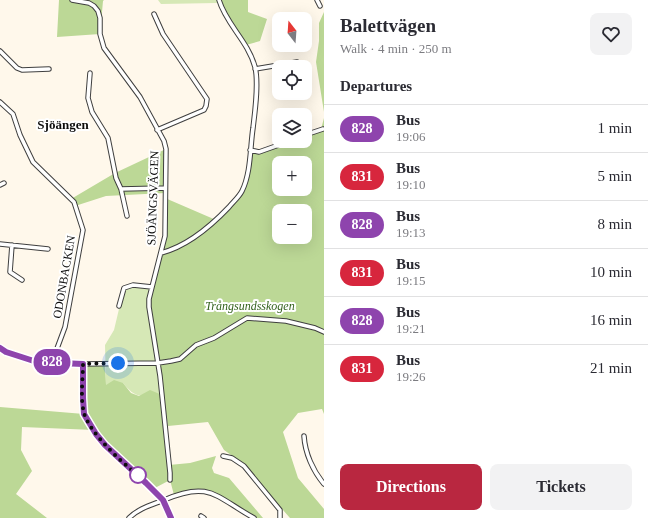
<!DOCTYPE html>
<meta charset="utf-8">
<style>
:root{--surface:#fff;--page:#f2f2f3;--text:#2b2b33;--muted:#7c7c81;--line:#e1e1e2;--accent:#b92740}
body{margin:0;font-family:"Times New Roman",serif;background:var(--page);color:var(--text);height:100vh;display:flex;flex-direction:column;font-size:15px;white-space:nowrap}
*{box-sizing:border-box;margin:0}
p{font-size:13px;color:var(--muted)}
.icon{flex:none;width:22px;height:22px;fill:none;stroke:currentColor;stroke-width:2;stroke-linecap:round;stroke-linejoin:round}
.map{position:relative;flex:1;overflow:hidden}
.sheet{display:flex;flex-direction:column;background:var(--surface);width:324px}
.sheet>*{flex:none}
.badge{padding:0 8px;border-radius:13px;font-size:14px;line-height:26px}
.needle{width:26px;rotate:343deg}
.fabs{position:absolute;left:272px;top:12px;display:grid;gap:8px}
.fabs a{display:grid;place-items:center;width:40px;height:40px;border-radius:8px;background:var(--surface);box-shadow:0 4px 16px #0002;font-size:20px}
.you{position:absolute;width:20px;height:20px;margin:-10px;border:3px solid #fff;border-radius:50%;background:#1a73e8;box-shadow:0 0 0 6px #1a73e833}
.map>.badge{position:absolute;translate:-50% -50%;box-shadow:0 0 0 2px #fff}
h2{padding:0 16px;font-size:15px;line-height:36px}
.round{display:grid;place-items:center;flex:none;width:42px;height:42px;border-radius:8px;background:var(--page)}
.summary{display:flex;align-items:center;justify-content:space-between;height:68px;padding:0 16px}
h1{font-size:19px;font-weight:600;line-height:30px}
.button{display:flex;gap:8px;margin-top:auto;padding:8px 16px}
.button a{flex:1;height:46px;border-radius:8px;background:var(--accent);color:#fff;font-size:16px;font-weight:600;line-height:46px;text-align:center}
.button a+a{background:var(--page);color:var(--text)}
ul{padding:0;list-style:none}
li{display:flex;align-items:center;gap:12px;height:48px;padding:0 16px;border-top:1px solid var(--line)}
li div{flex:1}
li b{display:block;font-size:15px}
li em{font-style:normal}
li .badge{min-width:44px;font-weight:700;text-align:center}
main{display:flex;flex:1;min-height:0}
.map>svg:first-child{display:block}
.green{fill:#d6e8b6}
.forest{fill:#bcd896;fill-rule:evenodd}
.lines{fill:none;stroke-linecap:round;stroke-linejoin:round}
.street-casing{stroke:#3f3f3f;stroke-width:5.5}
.street{stroke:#fff;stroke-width:3.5}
.line-casing{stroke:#fff;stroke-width:9}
.line{stroke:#8e44ad;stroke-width:6}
.walk{stroke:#0c0c0c;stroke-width:4;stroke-dasharray:0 7.2}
.stop-dot{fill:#fff;stroke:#8e44ad;stroke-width:2}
.labels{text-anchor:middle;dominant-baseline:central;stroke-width:4;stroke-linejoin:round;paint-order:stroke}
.street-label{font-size:12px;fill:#0c0c0c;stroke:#fff}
.park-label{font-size:12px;font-style:italic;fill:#34621e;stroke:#fff}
.neighbourhood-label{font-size:13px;font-weight:bold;fill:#0c0c0c;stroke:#fff}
</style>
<main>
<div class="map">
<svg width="324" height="518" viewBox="0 0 324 518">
<rect width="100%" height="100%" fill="#fff8eb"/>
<path class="green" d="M158,0H217V3L161,4Z
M133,285L152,287L162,395C141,396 137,400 123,383L106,385L105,345L114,330L124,288Z"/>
<path class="forest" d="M59,0H104L103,1L100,34L57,37Z
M219,0H248V12L267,19L260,41L246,45L223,11Z
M324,12V112L316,62L319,41V23Z
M324,118V414L322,409L298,413L283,432L298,478L324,509V518H290L241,462L224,450L208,422L168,426L149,307V299L164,236L165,198L216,220L242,191L247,173L250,150L259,152L290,141H305V135L321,129ZM279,163H305V189H279ZM279,211H305V237H279Z
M166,149L165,193L106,196L75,206L71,199L115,173Z
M83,364H105L106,385L114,380L123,383L131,393L139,396L150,390L162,395L169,465L190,463L216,456L212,468L214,473L229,478L263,518H254L209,491L197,490L174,495L170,480L153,489L105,445L94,430L22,427L21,450L32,471L16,494L47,518H0V407L84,414Z"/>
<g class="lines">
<g class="street-casing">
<path id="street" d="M72,0L89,3L94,6L98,11L100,18V34L104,48L140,97L164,141L166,149L165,236L149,299V307L160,376L170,473V480
M317,0L320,6
M154,14L163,34L207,99L206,106L204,110L157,130
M0,51L17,68L22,70L49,69
M255,69L297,62
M90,73L88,98L92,112L108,138L116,178L121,189L127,216
M0,102L13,114L20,135L33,162L74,202L83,230L65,327L52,362
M305,135L323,129
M250,150L259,152L290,141
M0,185L4,183
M121,189L165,188
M0,244L48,249
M12,245L10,272L22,280
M161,253C188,246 210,227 229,207C233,202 239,197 242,191C251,173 250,148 253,128C255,111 259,83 255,67C248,41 226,24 219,0
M119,306L124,288L133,285L152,287
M0,348L6,352L37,362L83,364L158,363L171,361L180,359L196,345L214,338L247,318L286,321L315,328L324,332
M83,364V399L84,414L97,434L105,445L146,483L163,500L171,518
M304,436C305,453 313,471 324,484
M223,456L232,458L244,466L280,510V518
M201,516L204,518
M129,518C139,508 152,505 164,500C210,480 216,497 254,518"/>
</g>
<use href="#street" class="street"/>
</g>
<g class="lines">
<g class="line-casing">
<path id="line" d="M0,348L6,352L37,362L83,364V398L84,414L96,434L105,445L146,483L163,500L171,518"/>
</g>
<use href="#line" class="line"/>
<path class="walk" d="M118,363L83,364C83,379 80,397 84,413C89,432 122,463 138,475"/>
</g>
<circle class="stop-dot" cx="138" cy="475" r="8"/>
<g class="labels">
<g class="street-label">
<text transform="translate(153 198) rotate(-88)">SJÖÄNGSVÄGEN</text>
<text transform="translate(64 277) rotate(-80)">ODONBACKEN</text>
</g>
<g class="park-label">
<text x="250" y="306">Trångsundsskogen</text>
</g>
<g class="neighbourhood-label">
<text x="63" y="124">Sjöängen</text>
</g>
</g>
</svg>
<div class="fabs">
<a><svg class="needle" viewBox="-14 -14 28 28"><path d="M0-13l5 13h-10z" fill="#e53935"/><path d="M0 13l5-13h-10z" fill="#7c7c81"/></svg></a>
<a><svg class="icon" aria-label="locate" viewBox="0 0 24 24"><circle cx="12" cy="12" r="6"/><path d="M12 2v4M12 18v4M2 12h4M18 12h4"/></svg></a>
<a><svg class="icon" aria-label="layers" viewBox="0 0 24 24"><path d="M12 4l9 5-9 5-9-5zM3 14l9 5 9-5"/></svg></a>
<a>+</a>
<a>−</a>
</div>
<div class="you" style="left:118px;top:363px"></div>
<b class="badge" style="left:52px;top:362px;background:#8e44ad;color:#fff">828</b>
</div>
<section class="sheet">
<div class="summary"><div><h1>Balettvägen</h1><p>Walk · 4 min · 250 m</p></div><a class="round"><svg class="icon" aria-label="heart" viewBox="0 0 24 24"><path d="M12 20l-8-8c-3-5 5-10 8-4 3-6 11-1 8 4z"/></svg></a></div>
<h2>Departures</h2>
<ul>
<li><span class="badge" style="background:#8e44ad;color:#fff">828</span><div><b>Bus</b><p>19:06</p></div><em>1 min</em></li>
<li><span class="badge" style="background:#d7263d;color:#fff">831</span><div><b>Bus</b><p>19:10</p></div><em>5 min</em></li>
<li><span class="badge" style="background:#8e44ad;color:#fff">828</span><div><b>Bus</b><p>19:13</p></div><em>8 min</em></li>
<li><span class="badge" style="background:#d7263d;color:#fff">831</span><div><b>Bus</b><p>19:15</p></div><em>10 min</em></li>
<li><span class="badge" style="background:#8e44ad;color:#fff">828</span><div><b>Bus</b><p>19:21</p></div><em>16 min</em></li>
<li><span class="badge" style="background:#d7263d;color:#fff">831</span><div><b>Bus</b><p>19:26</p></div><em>21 min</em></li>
</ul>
<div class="button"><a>Directions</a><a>Tickets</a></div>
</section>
</main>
